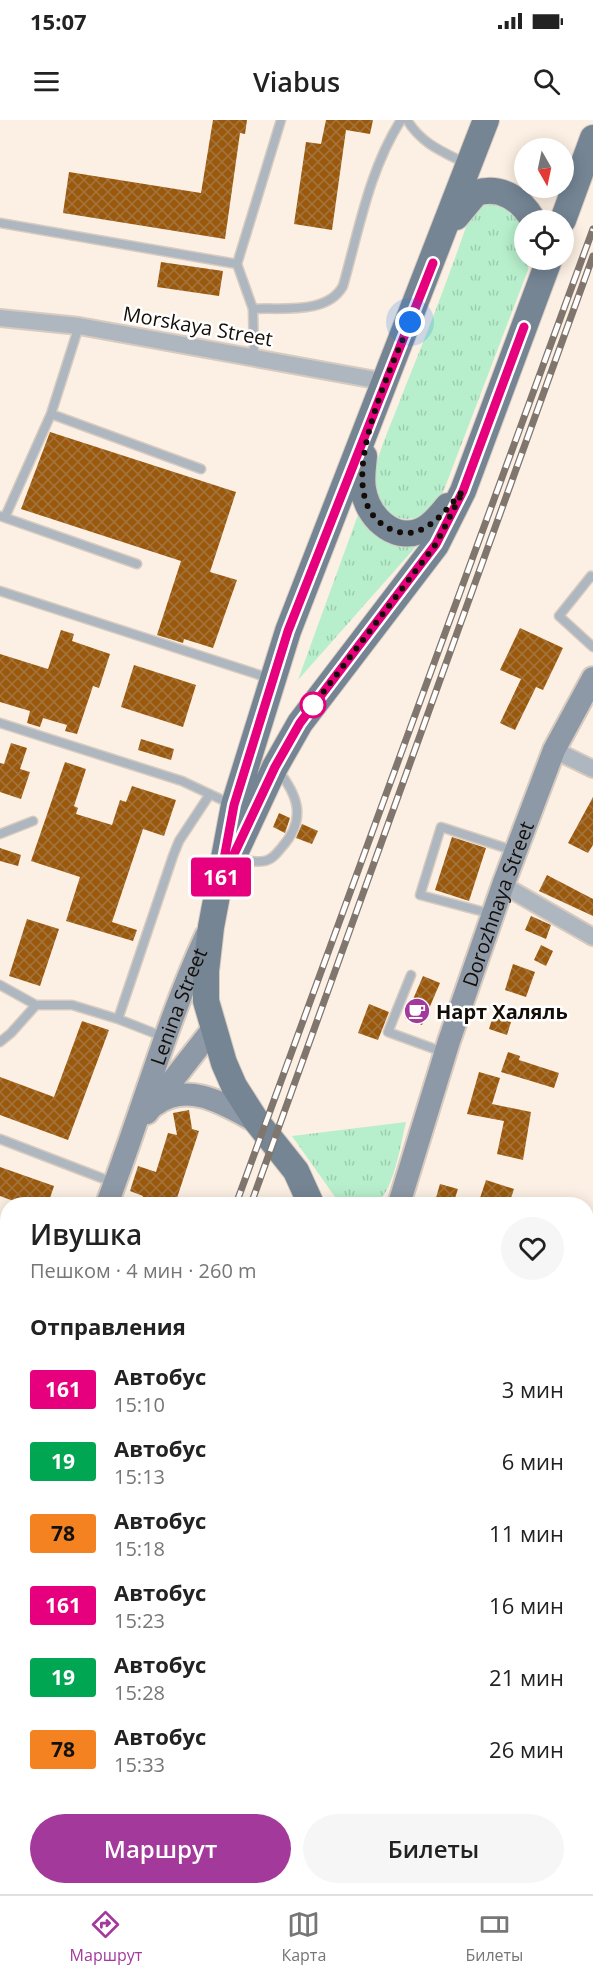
<!DOCTYPE html>
<html lang="ru">
<meta charset="utf-8">
<style>
:root{--surface:#fff;--page:#f6f6f6;--text:#222;--muted:#767676;--line:#e0e0e0;--accent:#a3399b}
body{margin:0;font-family:"Open Sans",sans-serif;background:var(--page);color:var(--text);height:100vh;display:flex;flex-direction:column;font-size:22px;white-space:nowrap}
*{box-sizing:border-box;margin:0}
p{font-size:20px;color:var(--muted)}
.icon{flex:none;width:33px;height:33px;fill:none;stroke:currentColor;stroke-width:2;stroke-linecap:round;stroke-linejoin:round}
.map{position:relative;flex:1;overflow:hidden}
.drawer{position:absolute;left:0px;top:1077px;width:594px;height:698px;display:flex;flex-direction:column;background:var(--surface);border-radius:24px 24px 0 0;box-shadow:0 3px 15px #0003}
.drawer>*{flex:none}
.badge{padding:0 12px;border-radius:4px;font-size:21px;line-height:39px}
.needle{width:39px;rotate:171deg}
.fabs{position:absolute;left:514px;top:18px;display:grid;gap:12px}
.fabs a{display:grid;place-items:center;width:60px;height:60px;border-radius:50%;background:var(--surface);box-shadow:0 3px 15px #0003;font-size:30px}
.you{position:absolute;width:30px;height:30px;margin:-15px;border:4px solid #fff;border-radius:50%;background:#1a73e8;box-shadow:0 0 0 9px #1a73e833}
.map>.badge{position:absolute;translate:-50% -50%;box-shadow:0 0 0 3px #fff}
h2{padding:0 30px;font-size:22px;line-height:54px}
.round{display:grid;place-items:center;flex:none;width:63px;height:63px;border-radius:32px;background:var(--page)}
.summary{display:flex;align-items:center;justify-content:space-between;height:102px;padding:0 30px}
h1{font-size:28px;font-weight:600;line-height:45px}
.primary-button{display:flex;gap:12px;margin-top:auto;padding:12px 30px}
.primary-button a{flex:1;height:69px;border-radius:36px;background:var(--accent);color:#fff;font-size:24px;font-weight:600;line-height:69px;text-align:center}
.primary-button a+a{background:var(--page);color:var(--text)}
ul{padding:0;list-style:none}
li{display:flex;align-items:center;gap:18px;height:72px;padding:0 30px}
li div{flex:1}
li b{display:block;font-size:22px}
li em{font-style:normal}
li .badge{min-width:66px;font-weight:700;text-align:center}
.status{display:flex;justify-content:space-between;align-items:center;height:42px;padding:0 30px;background:var(--surface);direction:ltr}
.status svg{height:16px;fill:currentColor}
header{display:flex;justify-content:space-between;align-items:center;height:78px;padding:0 30px;background:var(--surface);font-size:27px;font-weight:600}
.tabs{display:flex;justify-content:space-around;align-items:center;height:84px;border-top:2px solid var(--line);background:var(--surface);font-size:16px;color:var(--muted)}
.tabs a{display:grid;justify-items:center;gap:3px}
.tabs .current{color:var(--accent)}
.map>svg:first-child{display:block}
.grass{fill:url(#grass-tufts)}
.building{fill:url(#building-cross-hatch)}
.lines{fill:none;stroke-linecap:round;stroke-linejoin:round}
.lane-casing{stroke:#d7cbc0;stroke-width:11}
.street-casing{stroke:#d7cbc0;stroke-width:20}
.secondary-casing{stroke:#d7cbc0;stroke-width:26}
.primary-casing{stroke:#d7cbc0;stroke-width:28}
.lane{stroke:#aeb6bf;stroke-width:8}
.street{stroke:#aeb6bf;stroke-width:16}
.secondary{stroke:#8d99a6;stroke-width:22}
.primary{stroke:#758594;stroke-width:26}
.rail-casing{stroke:#80766e;stroke-width:7}
.rail{stroke:#fff;stroke-width:4.5;stroke-dasharray:14;stroke-linecap:butt}
.line-casing{stroke:#fff;stroke-width:14}
.line{stroke:#e6007e;stroke-width:9}
.walk{stroke:#150e08;stroke-width:6;stroke-dasharray:0 10.8}
.stop-dot{fill:#fff;stroke:#e6007e;stroke-width:3}
.labels{text-anchor:middle;dominant-baseline:central;stroke-width:5;stroke-linejoin:round;paint-order:stroke}
.street-label{font-size:20px;fill:#150e08;stroke:#fff}
.poi-label{font-size:20px;font-weight:bold;fill:#150e08;stroke:#fff;text-anchor:start}
</style>
<div class="status"><b>15:07</b><svg viewBox="0 0 49 12"><path d="M0 12V9h3v3zM5 12V6h3v6zM10 12V3h3v9zM15 12V0h3v12zM26 1h20v11H26zM47 4h2v5h-2z"/></svg></div>
<header><svg class="icon" aria-label="menu" viewBox="0 0 24 24"><path d="M4 6h16M4 12h16M4 18h16"/></svg>Viabus<svg class="icon" aria-label="search" viewBox="0 0 24 24"><circle cx="10" cy="10" r="6"/><path d="M15 15l6 6"/></svg></header>
<div class="map">
<svg width="593" height="1774" viewBox="0 0 593 1774">
<defs>
<pattern id="grass-tufts" width="24" height="20" patternUnits="userSpaceOnUse" patternTransform="scale(1.5)"><rect width="24" height="20" fill="#b7efcc"/><path d="M3 7l-1-3M5 7V3M7 7l1-3M15 17l-1-3M17 17v-4M19 17l1-3" fill="none" stroke="#9cccae"/></pattern>
<pattern id="building-cross-hatch" width="8" height="8" patternUnits="userSpaceOnUse" patternTransform="scale(1.5)"><rect width="8" height="8" fill="#9a590d"/><path d="M0 0l8 8M0 8l8-8" fill="none" stroke="#a3753f"/></pattern>
</defs>
<rect width="100%" height="100%" fill="#fcefe3"/>
<path class="grass" d="M484,80L500,81L525,103V140H529L528,150L442,375C433,386 422,400 406,399C386,397 373,382 373,362C374,340 394,298 402,275C427,213 452,150 473,86Z
M359,392L420,422L298,560Z
M406,1002C401,1021 393,1079 373,1084C365,1087 349,1085 340,1084L292,1016Z"/>
<path class="building" d="M213,0H247L245,14L240,13L225,119L63,93L69,52L201,73Z
M326,0H373L370,14L346,10L332,110L294,104L306,22L321,24Z
M161,142L223,151L219,176L157,167Z
M50,312L236,372L210,452L237,460L213,528L184,519L183,523L157,515L181,441L21,389Z
M520,508L563,528L543,570L536,567L515,610L500,603L521,559L500,550Z
M61,510L74,514L72,521L110,534L99,568L93,566L77,614L65,611L67,605L43,598L40,607L27,603L30,591L0,582V534L48,549Z
M134,545L196,565L183,607L121,587Z
M141,619L174,629L171,640L138,630Z
M11,623L27,628L20,649L30,652L21,679L0,672V643L4,644Z
M65,642L86,649L74,686L78,688L76,694L112,705L120,680L126,682L132,666L176,680L164,716L143,709L112,802L137,810L133,821L66,801L80,757L31,741Z
M593,677V725L588,733L568,723Z
M279,693L290,698L285,713L273,707Z
M302,704L318,711L312,724L296,718Z
M452,717L486,728L469,781L435,770Z
M0,728L21,735L18,746L0,741Z
M547,755L593,779V796L539,771Z
M531,796L551,805L546,819L525,810Z
M27,799L59,809L40,866L9,856Z
M541,825L553,831L546,846L534,840Z
M513,844L535,852L526,877L505,870Z
M423,856L440,863L422,905L405,898Z
M369,884L389,892L378,920L358,913Z
M493,896L511,902L507,915L489,909Z
M82,901L109,910L68,1020L0,995V957L54,977Z
M508,932L520,936L519,940L559,953L554,968L501,952Z
M479,952L500,958L492,984L531,992L523,1040L497,1034L504,1001L467,994Z
M189,990L192,1009L199,1011L175,1084H141L143,1076L130,1071L138,1046L156,1052L168,1013L177,1015L173,993Z
M0,1047L54,1066L48,1084H22L0,1076Z
M486,1060L514,1069L509,1084H478Z
M440,1064L458,1069L453,1084L435,1081Z"/>
<g class="lines">
<g class="lane-casing">
<path id="lane" d="M407,0C421,23 441,31 465,43
M0,103L237,144L253,189L254,237
M237,144L281,0
M253,189C282,187 327,195 343,166C359,110 369,50 401,0
M51,294L201,349
M0,396L137,444
M5,397L51,294L79,206
M593,457L591,456L559,496L593,527
M0,471L272,559
M0,603L182,661L231,684
M0,714L33,701
M236,738C245,740 255,743 264,741C272,740 277,733 282,727C307,699 298,675 277,649
M492,794L420,775L441,707L515,731
M411,855L388,912L443,932
M0,865L36,885H72L118,899
M164,917L118,899L173,736L179,721L210,674
M0,922L11,913L36,885
M0,1019L112,1062
M586,1437L593,1439"/>
</g>
<g class="street-casing">
<path id="street" d="M0,198L79,206L387,262
M554,630L593,649
M503,765L593,817
M586,1127L593,1129
M586,1302L593,1306
M586,1488L593,1478
M420,1774L422,1767"/>
</g>
<g class="secondary-casing">
<g id="secondary">
<path d="M155,985C188,960 226,985 257,1002"/>
<path d="M147,993L212,910"/>
<path id="s1" d="M107,1084C141,995 166,903 206,816"/>
<path id="s2" d="M399,1084L449,921L503,765L554,630L593,558"/>
<path d="M0,1383L8,1362"/>
</g>
</g>
<g class="primary-casing">
<path id="primary" d="M456,97L476,73C500,65 521,79 533,100
M563,100L593,18
M364,336C363,347 361,358 363,369C367,395 392,422 420,411C432,407 440,395 448,386
M235,733L275,647L300,603L436,425L463,371L549,140
M311,1084L296,1051L257,1002L234,966L224,943L206,881V851L211,807L234,685L288,511L486,0
M157,1774L159,1767"/>
</g>
<use href="#lane" class="lane"/>
<use href="#street" class="street"/>
<use href="#secondary" class="secondary"/>
<use href="#primary" class="primary"/>
<g class="rail-casing">
<path id="rail" d="M236,1084L593,109
M251,1084L593,136
M0,1728L8,1707
M0,1771L8,1750
M11,1774L14,1767"/>
</g>
<use href="#rail" class="rail"/>
</g>
<g class="lines">
<g class="line-casing">
<path id="line" d="M433,143L288,511L234,685L219,766L275,647L300,603L436,424L463,371L524,207"/>
</g>
<use href="#line" class="line"/>
<path class="walk" d="M313,585L312,587L436,424L463,371C445,390 424,423 393,410C323,383 392,248 410,202"/>
</g>
<defs>
<g id="cafe-disc" transform="scale(1.35)"><circle r="9.5" fill="#a3399b" stroke="#fff"/><path d="M-5.5-4.5H6V0H3Q3 3.5 0 3.5H-2.5Q-5.5 3.5-5.5 0ZM3-3.2v2h1.7v-2ZM-6 4.5H4V6H-6Z" fill="#fff"/></g>
</defs>
<g fill-rule="evenodd">
<use href="#cafe-disc" x="417" y="891"/>
</g>
<circle class="stop-dot" cx="313" cy="585" r="12"/>
<g class="labels">
<g class="street-label">
<text transform="translate(198 206) rotate(10)">Morskaya Street</text>
<text stroke="none"><textPath href="#s2" startOffset="316">Dorozhnaya Street</textPath></text>
<text stroke="none"><textPath href="#s1" startOffset="210">Lenina Street</textPath></text>
</g>
<g class="poi-label">
<text x="436" y="891">Нарт Халяль</text>
</g>
</g>
</svg>
<div class="fabs">
<a><svg class="needle" viewBox="-14 -14 28 28"><path d="M0-13l5 13h-10z" fill="#e53935"/><path d="M0 13l5-13h-10z" fill="#767676"/></svg></a>
<a><svg class="icon" aria-label="locate" viewBox="0 0 24 24"><circle cx="12" cy="12" r="6"/><path d="M12 2v4M12 18v4M2 12h4M18 12h4"/></svg></a>
</div>
<div class="you" style="left:410px;top:202px"></div>
<b class="badge" style="left:221px;top:757px;background:#e6007e;color:#fff">161</b>
<section class="drawer">
<div class="summary"><div><h1>Ивушка</h1><p>Пешком · 4 мин · 260 m</p></div><a class="round"><svg class="icon" aria-label="heart" viewBox="0 0 24 24"><path d="M12 20l-8-8c-3-5 5-10 8-4 3-6 11-1 8 4z"/></svg></a></div>
<h2>Отправления</h2>
<ul>
<li><span class="badge" style="background:#e6007e;color:#fff">161</span><div><b>Автобус</b><p>15:10</p></div><em>3 мин</em></li>
<li><span class="badge" style="background:#00a651;color:#fff">19</span><div><b>Автобус</b><p>15:13</p></div><em>6 мин</em></li>
<li><span class="badge" style="background:#f58220;color:#111">78</span><div><b>Автобус</b><p>15:18</p></div><em>11 мин</em></li>
<li><span class="badge" style="background:#e6007e;color:#fff">161</span><div><b>Автобус</b><p>15:23</p></div><em>16 мин</em></li>
<li><span class="badge" style="background:#00a651;color:#fff">19</span><div><b>Автобус</b><p>15:28</p></div><em>21 мин</em></li>
<li><span class="badge" style="background:#f58220;color:#111">78</span><div><b>Автобус</b><p>15:33</p></div><em>26 мин</em></li>
</ul>
<div class="primary-button"><a>Маршрут</a><a>Билеты</a></div>
</section>
</div>
<nav class="tabs">
<a class="current"><svg class="icon" aria-label="directions" viewBox="0 0 24 24"><path d="M12 3l9 9-9 9-9-9zM9 14v-3h6M13 9l2 2-2 2"/></svg>Маршрут</a>
<a><svg class="icon" aria-label="map" viewBox="0 0 24 24"><path d="M3 6l6-2 6 2 6-2v14l-6 2-6-2-6 2zM9 4v14M15 6v14"/></svg>Карта</a>
<a><svg class="icon" aria-label="tickets" viewBox="0 0 24 24"><path d="M3 7h18v10H3zM15 7v10"/></svg>Билеты</a>
</nav>
